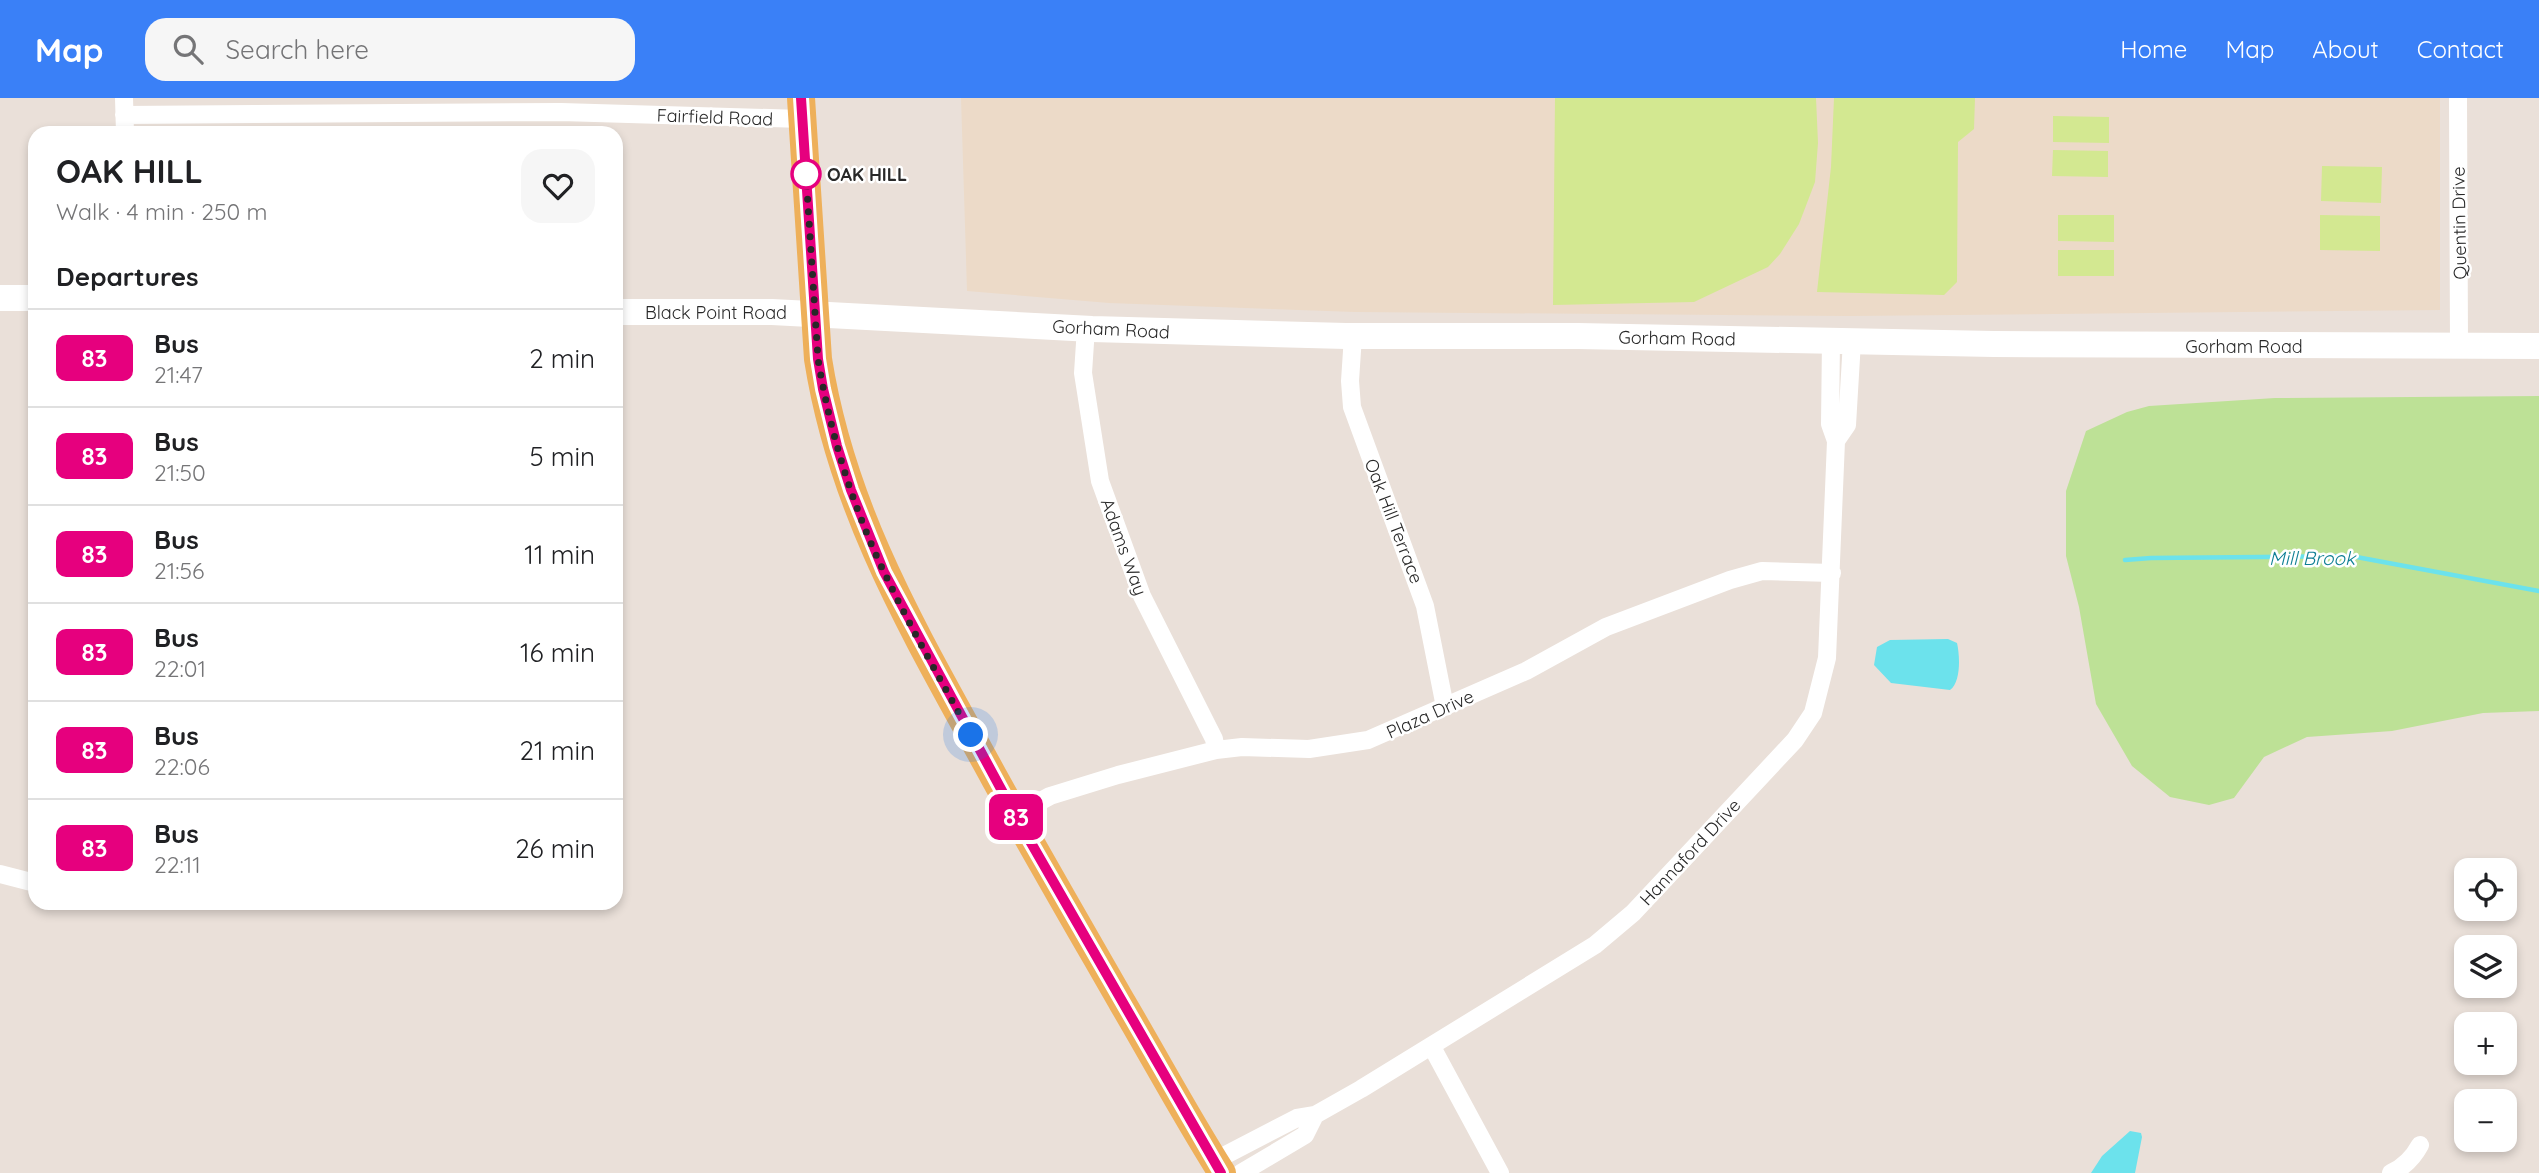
<!DOCTYPE html>
<meta charset="utf-8">
<style>
:root{--surface:#fff;--page:#f6f6f6;--text:#202124;--muted:#757577;--line:#e0e0e0;--accent:#3a80f7}
body{margin:0;font-family:Quicksand,sans-serif;background:var(--page);color:var(--text);height:100vh;display:flex;flex-direction:column;font-size:26px;white-space:nowrap}
*{box-sizing:border-box;margin:0}
p{font-size:23px;color:var(--muted)}
.icon{flex:none;width:38px;height:38px;fill:none;stroke:currentColor;stroke-width:2;stroke-linecap:round;stroke-linejoin:round}
.map{position:relative;flex:1;overflow:hidden}
.panel{position:absolute;left:28px;top:28px;width:595px;height:784px;display:flex;flex-direction:column;background:var(--surface);border-radius:21px;box-shadow:0 4px 10px #0003}
.panel>*{flex:none}
.badge{padding:0 14px;border-radius:10px;font-size:24px;line-height:46px}
.controls{position:absolute;left:2454px;top:760px;display:grid;gap:14px}
.controls a{display:grid;place-items:center;width:63px;height:63px;border-radius:14px;background:var(--surface);box-shadow:0 4px 10px #0003;font-size:35px}
.you{position:absolute;width:35px;height:35px;margin:-18px;border:5px solid #fff;border-radius:50%;background:#1a73e8;box-shadow:0 0 0 10px #1a73e833}
.map>.badge{position:absolute;translate:-50% -50%;box-shadow:0 0 0 4px #fff}
h2{padding:0 28px;font-size:26px;line-height:63px}
.round{display:grid;place-items:center;flex:none;width:74px;height:74px;border-radius:21px;background:var(--page)}
.head{display:flex;align-items:center;justify-content:space-between;height:119px;padding:0 28px}
h1{font-size:33px;font-weight:700;line-height:52px}
ul{padding:0;list-style:none}
li{display:flex;align-items:center;gap:21px;height:98px;padding:0 28px;border-top:2px solid var(--line)}
li div{flex:1}
li b{display:block;font-size:26px}
li em{font-style:normal}
li .badge{min-width:77px;font-weight:700;text-align:center}
header{display:flex;align-items:center;gap:42px;box-sizing:border-box;height:98px;padding:0 35px;background:var(--accent);color:#fff}
header strong{font-size:33px}
nav{display:flex;gap:38px;margin-inline-start:auto;font-size:24px}
.search{width:490px;height:63px;background:var(--page);display:flex;align-items:center;gap:18px;box-sizing:border-box;padding:0 24px;border-radius:21px;color:var(--muted);font-size:26px}
.map>svg:first-child{display:block}
.education{fill:#ecdac8}
.green{fill:#bde196}
.pitch{fill:#d3e891}
.water{fill:#6ce2ec}
.lines{fill:none;stroke-linecap:round;stroke-linejoin:round}
.stream{stroke:#6ce2ec;stroke-width:4.5}
.minor{stroke:#fff;stroke-width:18}
.secondary{stroke:#fff;stroke-width:26}
.primary{stroke:#eeb05a;stroke-width:28}
.line-casing{stroke:#fff;stroke-width:16}
.line{stroke:#e6007e;stroke-width:10}
.walk{stroke:#282828;stroke-width:7;stroke-dasharray:0 12.6}
.stop-dot{fill:#fff;stroke:#e6007e;stroke-width:3.5}
.labels{text-anchor:middle;dominant-baseline:central;stroke-width:5;stroke-linejoin:round;paint-order:stroke}
.street-label{font-size:18px;fill:#282828;stroke:#fff}
.stop-label{font-size:18px;font-weight:bold;fill:#282828;stroke:#fff;text-anchor:start}
.water-label{font-size:19px;font-style:italic;fill:#0f7f94;stroke:#fff}
</style>
<header>
<strong>Map</strong>
<div class="search"><svg class="icon" aria-label="search" viewBox="0 0 24 24"><circle cx="10" cy="10" r="6"/><path d="M15 15l6 6"/></svg>Search here</div>
<nav><a>Home</a><a>Map</a><a>About</a><a>Contact</a></nav>
</header>
<div class="map">
<svg width="2539" height="1075" viewBox="0 0 2539 1075">
<rect width="100%" height="100%" fill="#eae0d9"/>
<path class="education" d="M961,0H2440V212L1851,218L1355,214L1109,205L967,193Z"/>
<path class="green" d="M2539,298V613L2483,615L2392,633L2307,639L2264,659L2234,700L2209,707L2170,699L2132,668L2096,606L2079,509L2066,458V393L2086,333L2127,314L2149,308L2275,300Z"/>
<path class="pitch" d="M1555,0H1816L1818,45L1815,84L1799,126L1780,156L1768,169L1694,204L1553,207Z
M1834,0H1975L1974,31L1958,44L1957,184L1944,197L1817,194L1831,69Z
M2053,18L2109,19V45L2053,44Z
M2053,52L2108,53V79L2052,78Z
M2322,68L2382,69L2381,105L2321,103Z
M2058,117H2114V144L2058,143Z
M2320,117L2380,118V153L2320,152Z
M2058,152H2114V178H2058Z"/>
<path class="water" d="M1948,541L1957,545C1960,558 1961,584 1950,592L1891,585L1874,567L1877,549L1890,542Z
M2130,1033L2141,1035L2142,1039L2135,1075H2091L2102,1058Z"/>
<g class="lines">
<path class="stream" d="M2125,462L2151,460L2351,458L2539,493"/>
<path class="minor" d="M124,0L125,35
M2458,0L2459,249
M124,17L561,14L802,21
M1086,230L1083,275L1100,383L1142,498L1214,641L1216,652
M1353,238L1350,283L1352,309L1425,508L1445,609
M1836,343L1847,327L1852,243
M1015,717L1050,698L1118,677L1216,652L1242,649L1309,651L1368,642L1526,573L1606,529L1730,482L1762,473L1832,475
M0,776L35,785
M1432,949L1500,1075
M1214,1063L1297,1020L1315,1017L1361,991L1595,847L1633,815L1795,642L1813,615L1827,560L1836,343L1830,326L1831,242
M1241,1075L1305,1037L1315,1017
M2391,1075C2404,1069 2413,1060 2420,1047"/>
<path class="secondary" d="M0,200H35
M616,214H772L1092,231L1346,238H1578L1994,246L2539,248"/>
<path class="primary" d="M801,0L818,261C843,419 920,543 995,681C1037,757 1080,831 1123,906C1156,962 1187,1020 1222,1075"/>
</g>
<g class="lines">
<g class="line-casing">
<path id="line" d="M801,0L818,261L823,291L837,348L851,392L884,474L1015,717L1221,1075"/>
</g>
<use href="#line" class="line"/>
<path class="walk" d="M806,76L818,261C830,334 852,408 885,476C911,531 942,584 971,637"/>
</g>
<circle class="stop-dot" cx="806" cy="76" r="14"/>
<g class="labels">
<g class="street-label">
<text transform="translate(715 19) rotate(2)">Fairfield Road</text>
<text transform="translate(2459 125) rotate(-91)">Quentin Drive</text>
<text x="716" y="214">Black Point Road</text>
<text transform="translate(1111 231) rotate(3)">Gorham Road</text>
<text transform="translate(1677 240) rotate(1)">Gorham Road</text>
<text x="2244" y="248">Gorham Road</text>
<text transform="translate(1394 423) rotate(69)">Oak Hill Terrace</text>
<text transform="translate(1124 449) rotate(70)">Adams Way</text>
<text transform="translate(1430 616) rotate(-24)">Plaza Drive</text>
<text transform="translate(1690 754) rotate(-47)">Hannaford Drive</text>
</g>
<g class="stop-label">
<text x="827" y="76">OAK HILL</text>
</g>
<g class="water-label">
<text x="2312" y="460">Mill Brook</text>
</g>
</g>
</svg>
<div class="controls">
<a><svg class="icon" aria-label="locate" viewBox="0 0 24 24"><circle cx="12" cy="12" r="6"/><path d="M12 2v4M12 18v4M2 12h4M18 12h4"/></svg></a>
<a><svg class="icon" aria-label="layers" viewBox="0 0 24 24"><path d="M12 4l9 5-9 5-9-5zM3 14l9 5 9-5"/></svg></a>
<a>+</a>
<a>−</a>
</div>
<div class="you" style="left:971px;top:637px"></div>
<b class="badge" style="left:1016px;top:719px;background:#e6007e;color:#fff">83</b>
<section class="panel">
<div class="head"><div><h1>OAK HILL</h1><p>Walk · 4 min · 250 m</p></div><a class="round"><svg class="icon" aria-label="heart" viewBox="0 0 24 24"><path d="M12 20l-8-8c-3-5 5-10 8-4 3-6 11-1 8 4z"/></svg></a></div>
<h2>Departures</h2>
<ul>
<li><span class="badge" style="background:#e6007e;color:#fff">83</span><div><b>Bus</b><p>21:47</p></div><em>2 min</em></li>
<li><span class="badge" style="background:#e6007e;color:#fff">83</span><div><b>Bus</b><p>21:50</p></div><em>5 min</em></li>
<li><span class="badge" style="background:#e6007e;color:#fff">83</span><div><b>Bus</b><p>21:56</p></div><em>11 min</em></li>
<li><span class="badge" style="background:#e6007e;color:#fff">83</span><div><b>Bus</b><p>22:01</p></div><em>16 min</em></li>
<li><span class="badge" style="background:#e6007e;color:#fff">83</span><div><b>Bus</b><p>22:06</p></div><em>21 min</em></li>
<li><span class="badge" style="background:#e6007e;color:#fff">83</span><div><b>Bus</b><p>22:11</p></div><em>26 min</em></li>
</ul>
</section>
</div>
